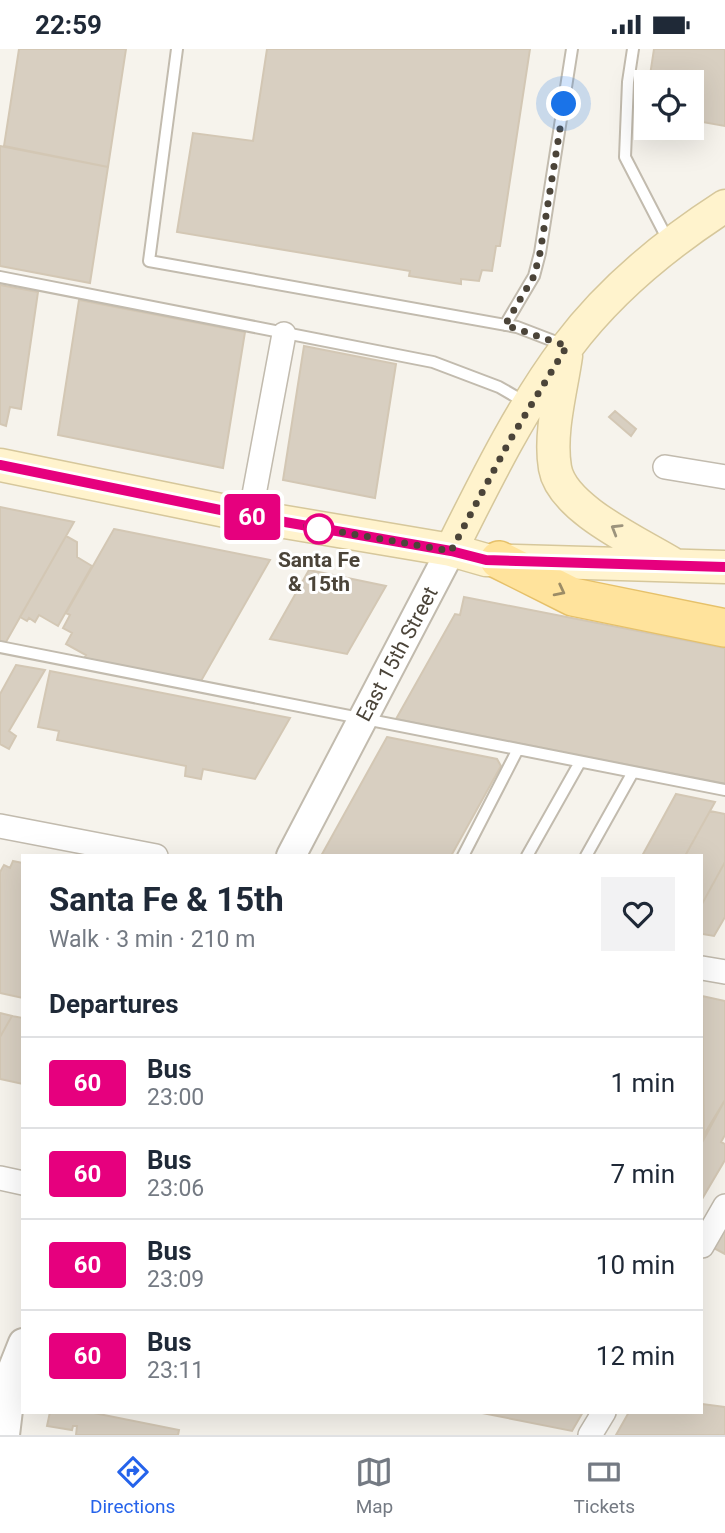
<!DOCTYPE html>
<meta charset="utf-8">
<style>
:root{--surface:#fff;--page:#f2f2f3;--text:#1f2937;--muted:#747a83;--line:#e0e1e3;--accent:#2563eb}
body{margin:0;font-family:Roboto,sans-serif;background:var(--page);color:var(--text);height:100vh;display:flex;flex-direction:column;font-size:26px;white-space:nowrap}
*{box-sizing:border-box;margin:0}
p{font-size:23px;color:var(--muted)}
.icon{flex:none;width:38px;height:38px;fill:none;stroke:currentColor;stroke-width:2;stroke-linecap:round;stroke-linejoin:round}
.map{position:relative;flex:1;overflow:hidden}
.panel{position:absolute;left:21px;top:805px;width:682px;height:560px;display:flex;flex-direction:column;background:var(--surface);border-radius:0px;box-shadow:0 7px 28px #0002}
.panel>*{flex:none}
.badge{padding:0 14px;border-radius:5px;font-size:24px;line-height:46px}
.fabs{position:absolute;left:634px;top:21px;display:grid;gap:14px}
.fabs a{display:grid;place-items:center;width:70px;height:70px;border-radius:0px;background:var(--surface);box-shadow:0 7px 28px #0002;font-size:35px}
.you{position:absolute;width:35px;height:35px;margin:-18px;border:5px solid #fff;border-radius:50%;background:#1a73e8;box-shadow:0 0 0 10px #1a73e833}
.map>.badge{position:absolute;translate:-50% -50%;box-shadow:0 0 0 4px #fff}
h2{padding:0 28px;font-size:26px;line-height:63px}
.round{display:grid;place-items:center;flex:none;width:74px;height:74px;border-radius:0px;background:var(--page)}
.summary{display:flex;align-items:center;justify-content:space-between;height:119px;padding:0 28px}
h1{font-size:33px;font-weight:700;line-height:52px}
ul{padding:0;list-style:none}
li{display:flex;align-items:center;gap:21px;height:91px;padding:0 28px;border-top:2px solid var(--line)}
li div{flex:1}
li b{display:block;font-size:26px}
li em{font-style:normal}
li .badge{min-width:77px;font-weight:700;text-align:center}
.status{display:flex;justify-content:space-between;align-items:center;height:49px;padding:0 35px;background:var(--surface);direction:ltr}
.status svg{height:19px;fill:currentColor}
.tabs{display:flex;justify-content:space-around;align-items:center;height:98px;border-top:2px solid var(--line);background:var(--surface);font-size:19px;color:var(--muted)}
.tabs a{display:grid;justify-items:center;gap:4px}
.tabs .on{color:var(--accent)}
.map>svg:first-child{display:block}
.building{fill:#d8cfc1;stroke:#d3c7b4;stroke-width:2}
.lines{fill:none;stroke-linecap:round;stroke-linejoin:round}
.service-casing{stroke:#c2bbae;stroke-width:14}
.minor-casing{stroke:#c2bbae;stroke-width:26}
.tertiary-casing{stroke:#c2bbae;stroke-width:32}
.secondary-casing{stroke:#d6c79b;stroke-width:35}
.primary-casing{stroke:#e6c16a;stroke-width:40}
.service{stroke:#fff;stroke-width:10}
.minor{stroke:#fff;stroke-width:23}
.tertiary{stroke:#fff;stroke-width:28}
.secondary{stroke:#fff3cd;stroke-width:32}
.primary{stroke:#ffe39c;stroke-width:37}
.oneway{stroke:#9c937c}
.oneway2{stroke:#9c8c66}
.line-casing{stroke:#fff;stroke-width:16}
.line{stroke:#e6007e;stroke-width:10}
.walk{stroke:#4b4439;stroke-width:7;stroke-dasharray:0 12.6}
.stop-dot{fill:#fff;stroke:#e6007e;stroke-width:3.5}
.labels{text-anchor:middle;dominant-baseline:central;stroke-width:6;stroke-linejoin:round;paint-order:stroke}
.stop-label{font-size:21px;font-weight:bold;fill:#4b4439;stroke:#fff}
.street-label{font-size:21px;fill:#4b4439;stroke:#fff}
</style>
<div class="status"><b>22:59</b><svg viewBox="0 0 49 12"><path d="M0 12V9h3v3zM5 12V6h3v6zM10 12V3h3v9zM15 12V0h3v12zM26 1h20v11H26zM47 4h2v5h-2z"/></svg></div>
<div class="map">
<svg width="725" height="1386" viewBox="0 0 725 1386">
<rect width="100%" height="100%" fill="#f6f3ec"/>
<path class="building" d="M19,0H126L108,118L4,97Z
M267,0H530L500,197H496L492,222L482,221L479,232L461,230V235L409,227L410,222L177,183L193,84L253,92Z
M654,0H725V77L691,71V33H649Z
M0,97L108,118L90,234L0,217Z
M0,236L38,243L21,360L10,358L6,377L0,375Z
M79,251L245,283L223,419L58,386Z
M304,297L396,315L375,449L283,431Z
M615,362L636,380L631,387L609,368Z
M0,458L74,473L6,593L0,592Z
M114,480L270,511L201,632L84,609L86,606L66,595L72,584L63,579L70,566L66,564Z
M66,487L77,493V508L92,517L58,577L39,566L35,573L29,569L27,572L20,568Z
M309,521L386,537L347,605L270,590Z
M464,548L725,599V735L396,670L455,565L460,566Z
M16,616L45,621L9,682L16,687L9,700L0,695V645Z
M50,622L290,669L255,730L203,720L201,730L185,727L186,717L57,691L59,682L38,678Z
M387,688L497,710L501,717L451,807H321Z
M676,745L715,753L685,807H642Z
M715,753L710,762L725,765V813L702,855V807H685Z
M13,812L23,814V949L0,944V823L4,816L10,819Z
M725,813V868L714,887L702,885V855Z
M702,947L725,952V1051L704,1090Z
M0,964L12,967L0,988Z
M12,967L23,969V1035L0,1030V988Z
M725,1051V1086L721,1093L725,1095V1111L702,1150V1089Z
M725,1175V1205L712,1198Z
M702,1355L725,1358V1386H616L629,1363H702Z
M50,1363H89L179,1381L178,1386H76L77,1377H73L72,1381L47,1377Z
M477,1363H583L572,1382Z"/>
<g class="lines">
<g class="service-casing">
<path id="service" d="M177,0L149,212L517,278L564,296
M633,0L628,33L625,108L669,193
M0,228L433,313L499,338L525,353
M505,276L534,227L540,204L572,0
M0,598L725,741
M463,807L518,700
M527,807L580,713
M586,807L633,723"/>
</g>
<g class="minor-casing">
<path id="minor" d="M665,418L725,428
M250,467L284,285
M0,777L156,807
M702,919L725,923
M0,1129L23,1134
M702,1197L725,1157
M590,1386L604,1363"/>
</g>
<g class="tertiary-casing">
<path id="tertiary" d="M291,807L451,501
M5,1386L13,1319L23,1294"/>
</g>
<g class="secondary-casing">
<path id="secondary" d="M566,307C561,342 549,384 555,419C562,460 639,494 673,515
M0,416L250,467L451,501L486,511L725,518
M451,501C485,433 521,359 567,298C609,242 666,195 725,157"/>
</g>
<g class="primary-casing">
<path id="primary" d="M499,511L573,548L725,579"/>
</g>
<use href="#service" class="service"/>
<use href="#minor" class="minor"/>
<use href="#tertiary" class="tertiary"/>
<use href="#secondary" class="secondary"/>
<use href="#primary" class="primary"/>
</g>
<defs><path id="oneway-chevron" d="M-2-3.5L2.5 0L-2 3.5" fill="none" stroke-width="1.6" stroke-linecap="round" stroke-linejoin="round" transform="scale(1.75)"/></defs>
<use class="oneway" href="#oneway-chevron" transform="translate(616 480) rotate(-149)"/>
<use class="oneway2" href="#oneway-chevron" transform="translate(560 542) rotate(27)"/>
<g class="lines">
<g class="line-casing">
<path id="line" d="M0,416L250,467L451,502L486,511L725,518"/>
</g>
<use href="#line" class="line"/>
<path class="walk" d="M319,480L306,477L451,502L510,391L567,297L505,276L534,227L540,204L564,55"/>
</g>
<circle class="stop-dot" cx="319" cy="480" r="14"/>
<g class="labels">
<g class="stop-label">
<text x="319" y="511">Santa Fe<tspan x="319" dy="24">&amp; 15th</tspan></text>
</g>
<g class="street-label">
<text transform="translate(397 605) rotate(-62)">East 15th Street</text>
</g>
</g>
</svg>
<div class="fabs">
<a><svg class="icon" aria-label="locate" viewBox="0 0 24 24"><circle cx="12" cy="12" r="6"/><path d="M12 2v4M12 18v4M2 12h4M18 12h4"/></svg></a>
</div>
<div class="you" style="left:564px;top:55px"></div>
<b class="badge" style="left:252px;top:468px;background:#e6007e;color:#fff">60</b>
<section class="panel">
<div class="summary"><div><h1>Santa Fe &amp; 15th</h1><p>Walk · 3 min · 210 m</p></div><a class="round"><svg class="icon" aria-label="heart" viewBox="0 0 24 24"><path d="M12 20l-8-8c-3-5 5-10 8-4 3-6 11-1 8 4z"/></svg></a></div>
<h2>Departures</h2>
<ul>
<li><span class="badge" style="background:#e6007e;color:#fff">60</span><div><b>Bus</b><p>23:00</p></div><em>1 min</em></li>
<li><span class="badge" style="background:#e6007e;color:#fff">60</span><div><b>Bus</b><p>23:06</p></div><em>7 min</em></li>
<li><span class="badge" style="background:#e6007e;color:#fff">60</span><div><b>Bus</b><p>23:09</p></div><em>10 min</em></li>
<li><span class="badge" style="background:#e6007e;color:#fff">60</span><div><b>Bus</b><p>23:11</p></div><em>12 min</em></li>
</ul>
</section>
</div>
<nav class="tabs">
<a class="on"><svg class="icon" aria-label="directions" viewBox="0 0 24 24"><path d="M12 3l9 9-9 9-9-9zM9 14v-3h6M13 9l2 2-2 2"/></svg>Directions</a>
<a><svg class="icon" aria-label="map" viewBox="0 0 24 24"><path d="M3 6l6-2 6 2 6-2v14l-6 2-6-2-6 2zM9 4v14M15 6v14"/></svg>Map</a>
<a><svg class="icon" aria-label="tickets" viewBox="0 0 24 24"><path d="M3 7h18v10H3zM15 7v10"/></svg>Tickets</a>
</nav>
